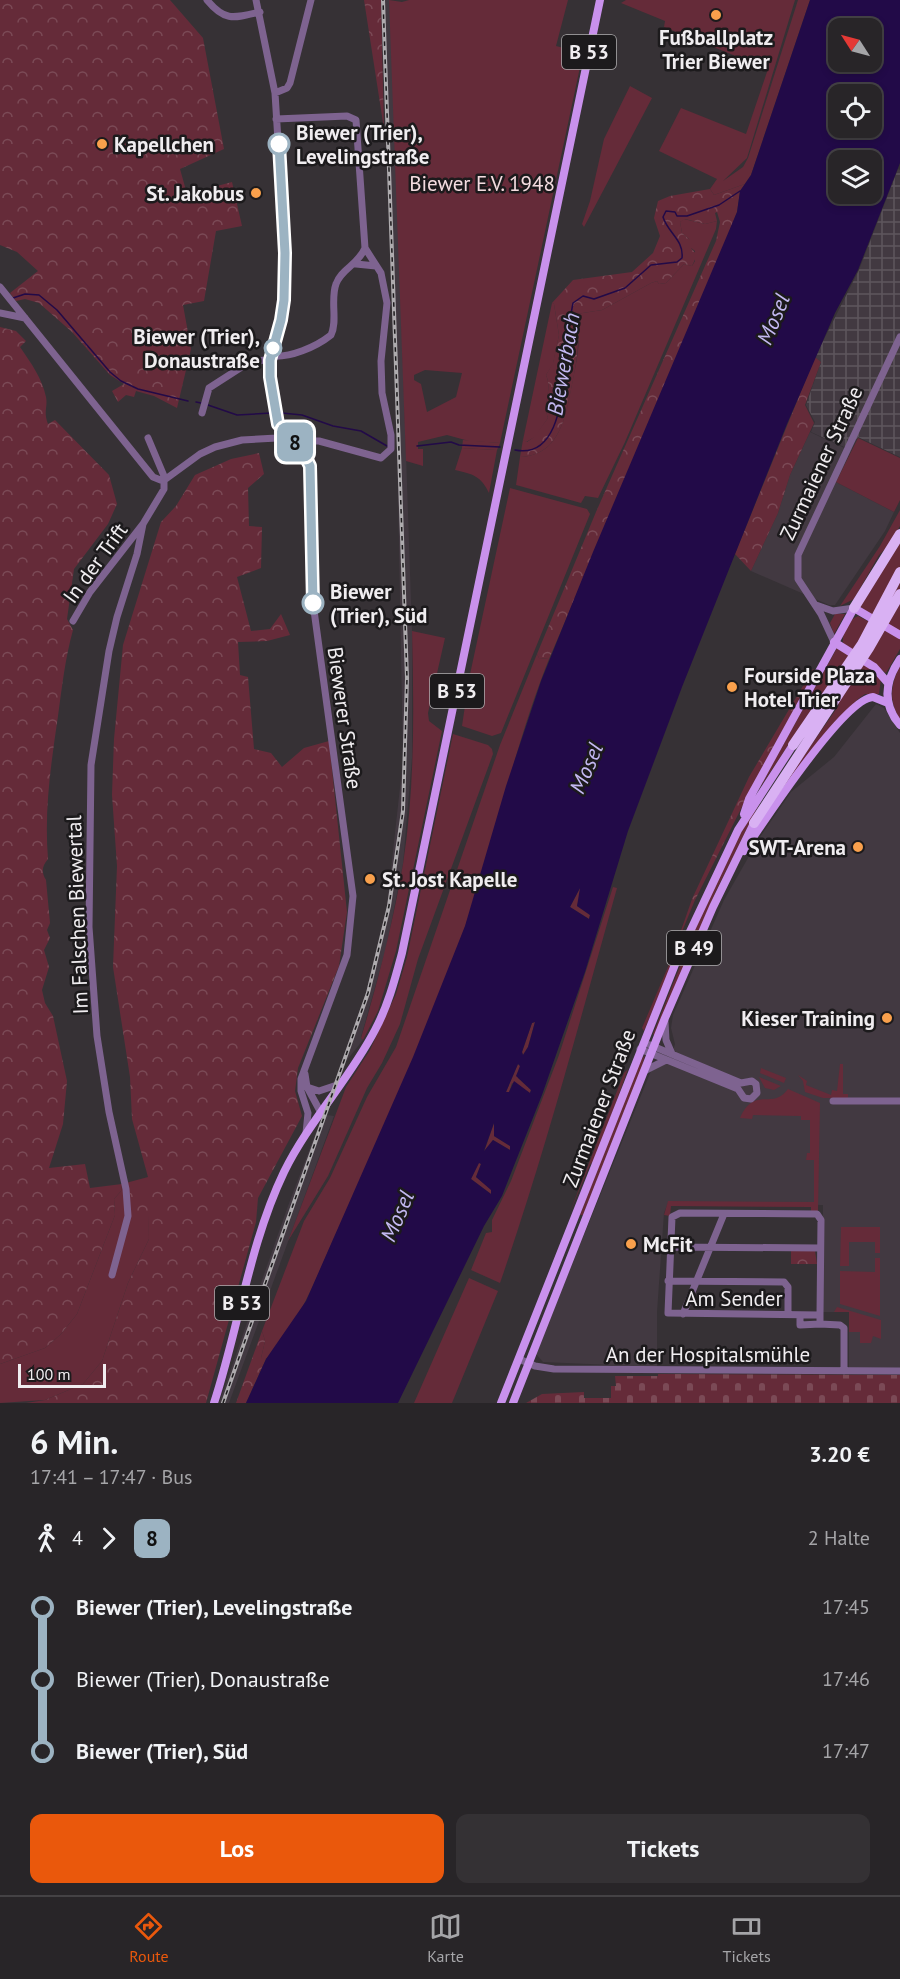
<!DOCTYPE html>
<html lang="de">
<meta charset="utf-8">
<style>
:root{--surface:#282528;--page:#343134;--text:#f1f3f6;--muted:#a5a5a8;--line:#444245;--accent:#ea580c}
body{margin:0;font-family:"PT Sans",sans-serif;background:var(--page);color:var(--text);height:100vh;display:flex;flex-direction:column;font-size:22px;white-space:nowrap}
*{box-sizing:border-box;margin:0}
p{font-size:20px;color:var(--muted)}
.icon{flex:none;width:33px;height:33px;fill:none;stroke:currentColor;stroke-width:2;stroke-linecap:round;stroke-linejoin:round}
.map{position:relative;height:1403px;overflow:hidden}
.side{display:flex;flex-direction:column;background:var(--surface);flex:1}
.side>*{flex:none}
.badge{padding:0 12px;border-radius:9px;font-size:21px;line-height:39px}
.needle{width:39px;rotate:306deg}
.tools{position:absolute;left:828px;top:18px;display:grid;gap:12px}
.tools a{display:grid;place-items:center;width:54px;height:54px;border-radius:12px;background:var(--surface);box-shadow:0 3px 9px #0003,0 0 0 2px var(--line);font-size:30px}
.scale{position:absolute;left:18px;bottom:15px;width:88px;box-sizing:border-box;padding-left:6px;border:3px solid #f0edf0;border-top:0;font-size:16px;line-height:21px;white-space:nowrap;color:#f0edf0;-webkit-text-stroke:4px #1c1a1c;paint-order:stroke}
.map>.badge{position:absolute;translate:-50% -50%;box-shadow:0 0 0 3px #fff}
.legs{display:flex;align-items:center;gap:9px;height:66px;padding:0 30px;font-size:20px}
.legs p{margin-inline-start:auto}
.headline{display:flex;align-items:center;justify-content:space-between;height:102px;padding:0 30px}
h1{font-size:33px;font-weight:600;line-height:45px}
.action{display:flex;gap:12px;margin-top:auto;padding:12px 30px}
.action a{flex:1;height:69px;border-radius:12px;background:var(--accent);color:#fff;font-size:24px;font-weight:600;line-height:69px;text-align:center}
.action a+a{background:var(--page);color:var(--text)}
ul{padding:0 30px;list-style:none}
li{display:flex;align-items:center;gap:21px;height:72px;font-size:22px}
li i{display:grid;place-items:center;width:9px;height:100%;margin:0 8px;background:currentColor}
li i::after{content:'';width:15px;height:15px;margin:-8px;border:4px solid;border-radius:50%;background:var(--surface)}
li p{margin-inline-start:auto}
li:first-child i{background:linear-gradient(#0000 50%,currentColor 0)}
li:last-child i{background:linear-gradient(currentColor 50%,#0000 0)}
.tabs{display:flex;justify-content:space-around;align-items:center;height:84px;border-top:2px solid var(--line);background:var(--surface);font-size:16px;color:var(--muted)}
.tabs a{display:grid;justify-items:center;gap:3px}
.tabs .active{color:var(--accent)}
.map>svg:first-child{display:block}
.built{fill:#423941}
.industrial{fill:url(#industrial-grid)}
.green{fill:#652b39;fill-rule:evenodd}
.forest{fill:url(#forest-crowns)}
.cemetery{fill:url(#cemetery-stones)}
.water{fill:#220a48;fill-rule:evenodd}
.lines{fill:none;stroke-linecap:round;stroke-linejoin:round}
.stream{stroke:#220a48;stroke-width:1.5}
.minor{stroke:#7e6390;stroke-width:7}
.major{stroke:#c991ec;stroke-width:8}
.highway{stroke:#d9b1f3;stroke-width:10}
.rail-casing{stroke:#aeabae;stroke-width:4}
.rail{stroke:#1c1a1c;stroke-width:1.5;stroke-dasharray:4.5;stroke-linecap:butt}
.line-1-casing{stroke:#fff;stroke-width:14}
.line-1{stroke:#9cb3c2;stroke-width:9}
.poi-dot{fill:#f9a04c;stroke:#1c1a1c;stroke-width:2}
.stop-1-dot{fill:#fff;stroke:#9cb3c2;stroke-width:3}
.labels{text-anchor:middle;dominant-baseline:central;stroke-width:5;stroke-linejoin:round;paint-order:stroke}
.shield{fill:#1c1a1c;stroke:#b0aeb0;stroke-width:1.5}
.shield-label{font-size:20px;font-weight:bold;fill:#f0edf0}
.poi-label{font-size:21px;font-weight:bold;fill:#f0edf0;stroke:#1c1a1c;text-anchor:start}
.stop-label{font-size:21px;font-weight:bold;fill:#f0edf0;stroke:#1c1a1c;text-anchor:start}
.park-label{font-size:21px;fill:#f4dce0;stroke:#1c1a1c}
.street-label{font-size:21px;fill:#f0edf0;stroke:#1c1a1c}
.water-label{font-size:22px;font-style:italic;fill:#c4b9f2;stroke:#1c1a1c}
</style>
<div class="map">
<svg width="900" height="1403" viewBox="0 0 900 1403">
<defs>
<pattern id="industrial-grid" width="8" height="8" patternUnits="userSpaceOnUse" patternTransform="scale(1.5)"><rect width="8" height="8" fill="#423941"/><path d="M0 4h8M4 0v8" fill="none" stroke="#5e565d"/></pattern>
<pattern id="forest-crowns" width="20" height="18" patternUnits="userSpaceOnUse" patternTransform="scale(1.5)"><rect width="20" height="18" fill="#652b39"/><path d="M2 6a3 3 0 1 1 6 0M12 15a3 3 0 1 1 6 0" fill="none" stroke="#7b4a56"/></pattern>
<pattern id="cemetery-stones" width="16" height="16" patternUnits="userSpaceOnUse" patternTransform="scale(1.5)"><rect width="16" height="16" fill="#652b39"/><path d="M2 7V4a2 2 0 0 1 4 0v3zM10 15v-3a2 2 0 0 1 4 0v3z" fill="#7b4a56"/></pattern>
</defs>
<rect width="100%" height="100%" fill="#363135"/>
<path class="built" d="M381,0H389L392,40L412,631V758L403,864L386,949L361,1037L363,1040L347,1060H342L366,993L387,906L403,760L397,438Z
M810,432L851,451L836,482L894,512L885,531L835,605H829L751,571L778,513L790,475Z
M876,704L884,708L900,733V1371H849V1312H823V1205L668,1203L664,1213L657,1312V1367L543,1362L536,1354L546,1328L651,1071L672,1054L675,1044L671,1028L673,1015L724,900L760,837L791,792L834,757Z
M327,1115L334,1116L229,1403H219L288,1206L318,1127Z"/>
<path class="industrial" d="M898,169L900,170V457L858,437L851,450L811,432L815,422L806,405L821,362L815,357L859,270Z"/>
<path class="green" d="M389,0L402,2L409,0H568L556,46L583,53L500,443L469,441L447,435L418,442V449H423V466L406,461ZM425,370L462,373L456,397L427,412L421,384L414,380V375Z
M626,0H795L747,158L723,181L743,167L748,158L798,0H810L751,175L745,184L714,195L710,189L717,179L659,151L681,108L746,134L768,69L664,27L665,21L621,3Z
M630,86L652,98L584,227L582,224L590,201L604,139Z
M684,219L705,224L717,221L716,229L625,442L598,498L585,496L581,503L516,485L520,457C562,455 566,413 573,379C576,363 581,345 577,328L581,323L579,315L576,314L602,310L651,283L657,281L659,284L666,283L684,264L692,266L695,261V251L691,248L689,239L682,233L680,222Z
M552,303L554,304L559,335L553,364L546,375C553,391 542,402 548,418L535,437L526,442L523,440Z
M858,438L900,458V500L894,512L836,482Z
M462,448L497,450L489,493C481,476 473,474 455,470Z
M510,488L587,509L590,514L501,733L492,736L462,726L469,679Z
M900,510V526L888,546L879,555L854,599L840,606L880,546Z
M900,541V632L860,607Z
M835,614H845L834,634L830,623Z
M858,616L900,638V649L886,673L843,643C842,633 848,620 858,616Z
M412,631L445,638L428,713L429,721L442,731L396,951L378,1011L363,1040L361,1038C378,981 393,923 403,864C415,787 414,709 412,631Z
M837,648L875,671L881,678L879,694H865L858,699L820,740L768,807L839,705L822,694L757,792Z
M537,654L539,658L549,659C514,746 496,839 465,927C427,1033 380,1137 333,1240C321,1268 289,1346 264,1360L261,1358L265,1341L262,1331L304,1221L330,1178L367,1097L396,1047L500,745Z
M900,665V719C888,701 891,684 900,665Z
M453,734L488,745L492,749L493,754L418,959L400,1024L382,1063L367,1088L328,1176L288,1241L346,1087L370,1050L396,994L407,957Z
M763,796L715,893L655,1036L653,1034C686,953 715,870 763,796Z
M613,887L617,888C580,1020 545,1153 500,1283L471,1270L486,1233L492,1232V1220L511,1181L559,1055Z
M580,888L582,889L577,906L590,915L589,919L570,907Z
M692,899L695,900L681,934L680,945L644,1031L642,1028L670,962Z
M535,1022L528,1047L523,1055L522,1052L532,1023Z
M645,1055L641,1070L583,1215H580L638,1064Z
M518,1064L520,1066L518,1078L531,1090L530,1093L512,1083L509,1092H506Z
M840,1064H843V1094H848V1098H823L805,1092L803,1081L798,1075L807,1081L806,1085L831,1095L832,1090L837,1091Z
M761,1068L786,1078L784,1083L760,1073Z
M628,1069L596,1158L590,1165L570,1212L624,1073Z
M759,1077L781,1086L774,1090L765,1088Z
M788,1089L820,1103L818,1211H811V1207L671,1206L670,1216L664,1215L668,1201L814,1202V1160H806L807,1153H810V1120H801V1116L753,1115L752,1119L740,1118C755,1085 772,1111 788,1089Z
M494,1123V1136L510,1146V1150L493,1140L484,1152Z
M479,1162L481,1164L476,1177L492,1190L491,1194L471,1179Z
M148,1177L149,1239L128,1283L102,1361L83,1384L45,1400L0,1403V1364L45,1348L61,1334L77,1314L115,1215L114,1199L121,1191L122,1184Z
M841,1227H880V1253H875V1242H849V1266H840Z
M875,1258H880V1316L840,1304V1271L875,1272Z
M469,1278L498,1291L452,1403H414Z
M837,1307L881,1320V1339L873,1336L871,1343H860V1332H849V1312H834Z"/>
<path class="forest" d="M0,0H170L203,38L224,149L180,169L187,194L232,182L242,226L216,231L204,301L183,305L191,349L177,408L154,396L136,391L134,397L126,395L118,402L112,391L124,384L110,375L72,332L39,303L25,299L16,301L10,293L38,271L17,252L0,245Z
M364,0H381L384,129Z
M745,184L740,191L737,212L707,289L549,659L539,658L537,654L596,512L716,241L720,222L717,212L715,213L717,221L705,224L685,219L680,222L682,233L691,241V248L697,255L692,266L684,264L666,283L659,284L657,281L651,283L602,310L576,314L579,315L581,323L577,329C580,346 576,363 573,380C566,413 562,455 520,457L523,440L527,442L534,437L548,418C542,402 553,391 546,375L553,363L559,335L554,304L552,303L573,280L632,272L653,253L660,236L654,218L658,201L670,196L710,189L714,195Z
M0,327L16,331L26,341L20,347C31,363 42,378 46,397C48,408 43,411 48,424L55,420L109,475L117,504L108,524L74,569L67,619L73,630C65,659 62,687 58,716C51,764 44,810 48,859C42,866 41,872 46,880L50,923L47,930L50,938L44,950L49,967L42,990L45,1003L53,1016L67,1081L63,1124L49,1168L85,1164L90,1188L122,1184L121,1191L114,1199L115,1215L77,1314L61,1334L45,1348L0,1364Z
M815,357L821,362L805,405L814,423L790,475L778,513L751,571L735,554Z
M463,440L500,443L497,450L462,448Z
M259,453L264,474L248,488L249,526L262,527L261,568L237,577L251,631L270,629L281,614L290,635L267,641L238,642L240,675L248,677L254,749L271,753L282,767L304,748L329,741L347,912L339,966L298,1068L295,1091L302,1116L258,1198L256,1222L206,1403H26L45,1400L83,1384L102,1361L128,1283L149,1239L148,1215L131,1214L130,1193L148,1190V1177L132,1119L130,1077L113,967L117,866L112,795L114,739L123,645L161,522L176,506L195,475L231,459Z
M813,669L815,671L756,779L695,900L692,899L749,777Z
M791,1251H815L817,1264H791Z
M262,1331L265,1341L261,1358L266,1359L246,1403H236Z"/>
<path class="cemetery" d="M658,1374L900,1375V1403H526L542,1394L584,1392V1398H611V1386H616L615,1376H658Z"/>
<path class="water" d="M810,0H900V163L858,270L835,313L787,424L682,687L628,831L585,972L542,1095L502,1196L484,1226L398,1403H246L266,1359L306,1301L413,1057L465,926L506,786L541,681L593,552L737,212L740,191L751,175ZM838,28H872V62H838ZM838,94H872V128H838ZM838,160H872V194H838ZM580,888L577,906L590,915L589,919L570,907ZM535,1022L528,1047L523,1055L522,1052L532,1023ZM518,1064L520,1066L516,1076L531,1090L530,1093L514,1081L509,1092H506ZM494,1123V1136L510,1146V1150L493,1140L484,1151ZM479,1163L481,1164L476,1177L491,1190V1194L471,1179Z"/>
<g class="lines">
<path class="stream" d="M13,298L25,294L39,295L57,310L110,372L121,381L138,389L188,401
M196,402L201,403
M208,405L237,415L271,413
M282,413L302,415L333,426L361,431L387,446
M417,446L451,442L459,445L500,447
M515,450C564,460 562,380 569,349L566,341L573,303L583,296L594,299L625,288L651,265L677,262L682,258C684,240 668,233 663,217L666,211L675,212L677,216H687L719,205L740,191"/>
<path class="minor" d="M207,0C225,22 234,18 260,12
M256,0L275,93L285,253L281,320L270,360V377L278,424L302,450L310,466L313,603L353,896L347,955L301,1079V1091L308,1113L306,1133
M275,93L287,88L290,83L311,0
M276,119L347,116L356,120L365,248L381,273L387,303L381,361L382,393L391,435V449L381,458L319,441H310L300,447
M356,264L376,266
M0,287L153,477L163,481
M0,313L25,318
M271,356C290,358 316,347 331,335C338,321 330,300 336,284C341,269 358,265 365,248
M202,413L209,388L251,361L270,360
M163,481L200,454L215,447L242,440L277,438L285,434
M816,605L833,611L854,608
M73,621L90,592L143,524
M834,642L821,614L798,579V555L900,337
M665,1022L666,1040L672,1054
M640,1049L738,1089L744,1098L751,1099L757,1093L756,1084L752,1081L741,1083L650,1045
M644,1071L666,1060
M305,1074L307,1087L320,1111
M307,1087L319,1091L340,1084
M833,1101H900
M670,1247L820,1248
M112,1275L128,1216L126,1189L109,1112L97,1036L89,927L91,765L109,651L117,617L137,554L143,524L164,489V476L148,438
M668,1281L784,1282L788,1287V1314
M683,1314L724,1214
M800,1315V1325L820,1324
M820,1315L821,1220L817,1214L680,1213L672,1217L668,1313L820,1315V1324L840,1325L844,1328V1371
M519,1359L535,1366L554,1369L900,1371"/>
<path class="major" d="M834,642L874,667L888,683
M900,659C885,681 882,704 900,725
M744,814L749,799L854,608L900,635
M744,851C762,824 844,699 873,697L888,703
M214,1403C239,1327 249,1245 284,1172C309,1121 349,1080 375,1030C388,1006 395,979 402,953L600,0
M501,1403L678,957L738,830L793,745
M513,1403L665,1018L713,907L754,823"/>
<path class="highway" d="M854,608L900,534
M793,745L862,644L900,572
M754,823L869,648L900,594"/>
<g class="rail-casing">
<path id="rail" d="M223,1403L368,993L389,906L403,811L407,678L383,0"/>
</g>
<use href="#rail" class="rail"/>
</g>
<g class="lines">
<g class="line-1-casing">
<path id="line-1" d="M279,144L285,253L284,300L281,320L270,360V377L278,424L302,450L310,466L313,603"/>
</g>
<use href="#line-1" class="line-1"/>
</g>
<g class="poi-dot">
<circle cx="716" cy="15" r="6"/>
<circle cx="102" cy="144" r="6"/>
<circle cx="256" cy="193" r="6"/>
<circle cx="732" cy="687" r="6"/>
<circle cx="858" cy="847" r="6"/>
<circle cx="370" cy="879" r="6"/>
<circle cx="887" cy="1018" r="6"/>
<circle cx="631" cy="1244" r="6"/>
</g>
<g class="stop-1-dot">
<circle cx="279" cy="144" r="10"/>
<circle cx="273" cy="348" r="8"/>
<circle cx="313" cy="603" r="10"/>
</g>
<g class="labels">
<g class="shield">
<rect x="562" y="35" width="54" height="34" rx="4.5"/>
<rect x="430" y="674" width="54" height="34" rx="4.5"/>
<rect x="667" y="931" width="54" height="34" rx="4.5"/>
<rect x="215" y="1286" width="54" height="34" rx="4.5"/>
</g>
<g class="shield-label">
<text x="589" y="52">B 53</text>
<text x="457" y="691">B 53</text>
<text x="694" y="948">B 49</text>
<text x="242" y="1303">B 53</text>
</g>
<g class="poi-label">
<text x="716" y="37" text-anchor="middle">Fußballplatz<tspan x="716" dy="24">Trier Biewer</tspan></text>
<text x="114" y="144">Kapellchen</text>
<text x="244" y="193" text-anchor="end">St. Jakobus</text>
<text x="744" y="675">Fourside Plaza<tspan x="744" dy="24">Hotel Trier</tspan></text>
<text x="846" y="847" text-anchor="end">SWT-Arena</text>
<text x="382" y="879">St. Jost Kapelle</text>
<text x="875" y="1018" text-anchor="end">Kieser Training</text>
<text x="643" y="1244">McFit</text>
</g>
<g class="stop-label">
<text x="296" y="132">Biewer (Trier),<tspan x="296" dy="24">Levelingstraße</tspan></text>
<text x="260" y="336" text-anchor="end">Biewer (Trier),<tspan x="260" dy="24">Donaustraße</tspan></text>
<text x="330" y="591">Biewer<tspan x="330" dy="24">(Trier), Süd</tspan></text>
</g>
<g class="park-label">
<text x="482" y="183">Biewer E.V. 1948</text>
</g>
<g class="street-label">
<text transform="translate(821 463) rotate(-65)">Zurmaiener Straße</text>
<text transform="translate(95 563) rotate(-54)">In der Trift</text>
<text transform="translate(345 718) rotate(82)">Biewerer Straße</text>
<text transform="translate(77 915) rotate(-92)">Im Falschen Biewertal</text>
<text transform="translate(599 1108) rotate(-69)">Zurmaiener Straße</text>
<text x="734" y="1298">Am Sender</text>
<text x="708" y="1354">An der Hospitalsmühle</text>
</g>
<g class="water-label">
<text transform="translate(773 319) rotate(-68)">Mosel</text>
<text transform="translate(563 364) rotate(-80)">Biewerbach</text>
<text transform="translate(586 768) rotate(-67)">Mosel</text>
<text transform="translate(397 1216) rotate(-67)">Mosel</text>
</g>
</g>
</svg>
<div class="tools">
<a><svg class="needle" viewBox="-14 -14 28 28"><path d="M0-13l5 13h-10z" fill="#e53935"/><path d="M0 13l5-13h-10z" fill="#a5a5a8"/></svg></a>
<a><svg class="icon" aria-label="locate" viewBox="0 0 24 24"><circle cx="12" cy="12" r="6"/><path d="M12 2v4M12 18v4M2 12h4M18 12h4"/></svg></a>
<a><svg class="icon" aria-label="layers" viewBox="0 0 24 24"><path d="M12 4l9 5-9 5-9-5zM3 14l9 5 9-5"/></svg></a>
</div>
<div class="scale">100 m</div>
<b class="badge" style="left:295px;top:442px;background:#9cb3c2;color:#111">8</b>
</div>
<section class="side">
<div class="headline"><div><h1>6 Min.</h1><p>17:41 – 17:47 · Bus</p></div><b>3.20 €</b></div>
<div class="legs"><svg class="icon" aria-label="walk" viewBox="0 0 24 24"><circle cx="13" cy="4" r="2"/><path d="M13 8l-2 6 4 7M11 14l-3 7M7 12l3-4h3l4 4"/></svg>4<svg class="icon" aria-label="forward" viewBox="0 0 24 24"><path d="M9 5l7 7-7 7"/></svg><b class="badge" style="background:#9cb3c2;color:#111">8</b><p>2 Halte</p></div>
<ul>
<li><i style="color:#9cb3c2"></i><b>Biewer (Trier), Levelingstraße</b><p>17:45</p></li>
<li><i style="color:#9cb3c2"></i><span>Biewer (Trier), Donaustraße</span><p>17:46</p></li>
<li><i style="color:#9cb3c2"></i><b>Biewer (Trier), Süd</b><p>17:47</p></li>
</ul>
<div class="action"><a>Los</a><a>Tickets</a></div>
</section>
<nav class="tabs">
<a class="active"><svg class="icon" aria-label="directions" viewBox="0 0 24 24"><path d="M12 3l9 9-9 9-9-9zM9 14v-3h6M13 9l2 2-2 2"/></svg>Route</a>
<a><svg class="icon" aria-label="map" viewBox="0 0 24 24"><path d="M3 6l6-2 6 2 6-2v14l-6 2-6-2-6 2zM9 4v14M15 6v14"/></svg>Karte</a>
<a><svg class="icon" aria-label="tickets" viewBox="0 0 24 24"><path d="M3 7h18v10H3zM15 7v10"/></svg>Tickets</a>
</nav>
